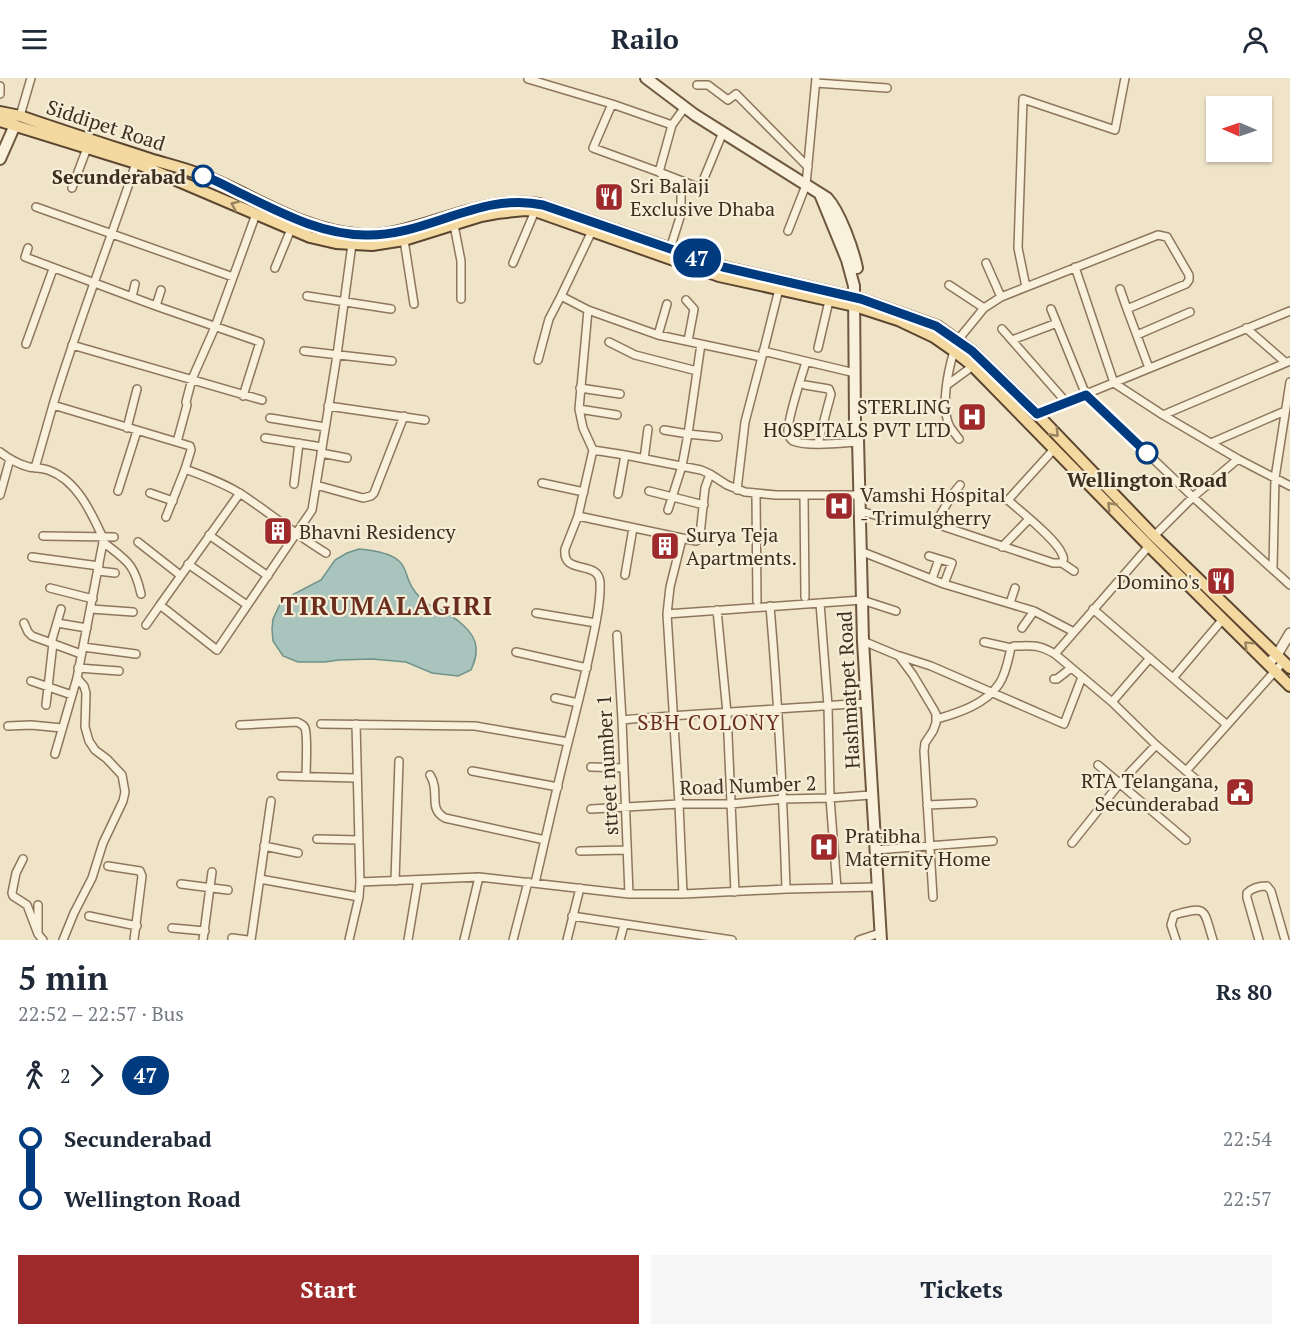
<!DOCTYPE html>
<meta charset="utf-8">
<style>
:root{--surface:#fff;--page:#f6f6f7;--text:#1f2937;--muted:#747a83;--accent:#9e2a2b}
body{margin:0;font-family:"PT Serif",serif;background:var(--page);color:var(--text);height:100vh;display:flex;flex-direction:column;font-size:22px;white-space:nowrap}
*{box-sizing:border-box;margin:0}
p{font-size:20px;color:var(--muted)}
.icon{flex:none;width:33px;height:33px;fill:none;stroke:currentColor;stroke-width:2;stroke-linecap:round;stroke-linejoin:round}
.map{position:relative;height:862px;overflow:hidden}
.drawer{display:flex;flex-direction:column;background:var(--surface);flex:1}
.drawer>*{flex:none}
.badge{padding:0 12px;border-radius:20px;font-size:21px;line-height:39px}
.needle{width:39px;rotate:272deg}
.tools{position:absolute;left:1206px;top:18px;display:grid;gap:12px}
.tools a{display:grid;place-items:center;width:66px;height:66px;border-radius:0px;background:var(--surface);box-shadow:0 2px 4px #0004;font-size:30px}
.map>.badge{position:absolute;translate:-50% -50%;box-shadow:0 0 0 3px #fff}
.legs{display:flex;align-items:center;gap:9px;height:66px;padding:0 18px;font-size:20px}
.legs p{margin-inline-start:auto}
.head{display:flex;align-items:center;justify-content:space-between;height:102px;padding:0 18px}
h1{font-size:33px;font-weight:800;line-height:45px}
.primary-button{display:flex;gap:12px;margin-top:auto;padding:12px 18px}
.primary-button a{flex:1;height:69px;border-radius:0px;background:var(--accent);color:#fff;font-size:24px;font-weight:800;line-height:69px;text-align:center}
.primary-button a+a{background:var(--page);color:var(--text)}
ul{padding:0 18px;list-style:none}
li{display:flex;align-items:center;gap:21px;height:60px;font-size:22px}
li i{display:grid;place-items:center;width:9px;height:100%;margin:0 8px;background:currentColor}
li i::after{content:'';width:15px;height:15px;margin:-8px;border:4px solid;border-radius:50%;background:var(--surface)}
li p{margin-inline-start:auto}
li:first-child i{background:linear-gradient(#0000 50%,currentColor 0)}
li:last-child i{background:linear-gradient(currentColor 50%,#0000 0)}
header{display:flex;justify-content:space-between;align-items:center;height:78px;padding:0 18px;background:var(--surface);font-size:27px;font-weight:800}
.map>svg:first-child{display:block}
.water{fill:#a9c4bc;stroke:#6f938a;stroke-width:1.5}
.lines{fill:none;stroke-linecap:round;stroke-linejoin:round}
.minor-casing{stroke:#8d765c;stroke-width:10}
.tertiary-casing{stroke:#8d765c;stroke-width:12}
.secondary-casing{stroke:#6f573f;stroke-width:14}
.primary-casing{stroke:#5b4430;stroke-width:14}
.minor{stroke:#faf1dc;stroke-width:7}
.tertiary{stroke:#faf1dc;stroke-width:9}
.secondary{stroke:#faf1dc;stroke-width:10}
.primary{stroke:#f3d9a0;stroke-width:10}
.oneway{stroke:#988460}
.line-1-casing{stroke:#fff;stroke-width:14}
.line-1{stroke:#003b80;stroke-width:9}
.stop-1-dot{fill:#fff;stroke:#003b80;stroke-width:3}
.labels{text-anchor:middle;dominant-baseline:central;stroke-width:4.5;stroke-linejoin:round;paint-order:stroke}
.street-label{font-size:20px;fill:#3d2e20;stroke:#f7eed8}
.stop-label{font-size:20px;font-weight:bold;fill:#3d2e20;stroke:#f7eed8;text-anchor:end}
.poi-label{font-size:20px;fill:#3d2e20;stroke:#f7eed8;text-anchor:start}
.neighbourhood-label{font-size:21px;letter-spacing:1.5px;fill:#6b2e1e;stroke:#f7eed8}
.district-label{font-size:26px;font-weight:bold;letter-spacing:1.5px;fill:#6b2e1e;stroke:#f7eed8}
</style>
<header><svg class="icon" aria-label="menu" viewBox="0 0 24 24"><path d="M4 6h16M4 12h16M4 18h16"/></svg>Railo<svg class="icon" aria-label="person" viewBox="0 0 24 24"><circle cx="12" cy="8" r="4"/><path d="M4 21q1-7 8-7t8 7"/></svg></header>
<div class="map">
<svg width="1290" height="862" viewBox="0 0 1290 862">
<rect width="100%" height="100%" fill="#f0e4c8"/>
<path class="water" d="M359,471C370,472 391,475 399,483C405,488 406,496 409,503C412,511 420,520 426,525C430,528 435,529 439,531C453,538 476,553 476,570C477,578 474,585 471,592L458,598L432,595L406,584L372,581L339,582L325,584H298L283,578L273,563L272,551L273,541L280,526L288,519L321,502L335,482L347,475Z"/>
<g class="lines">
<g class="minor-casing">
<path id="minor" d="M528,1L612,26L593,70L659,94L681,112V136L670,171
M816,5L887,10
M697,7H708L728,22L736,16L808,89
M0,8V16
M612,26L672,47L659,94L700,110L723,54
M20,38L31,0
M672,47L685,29
M136,85C109,166 78,245 53,327L190,368L191,372L185,391C204,398 224,405 241,416C270,435 296,457 326,475
M72,110L87,70
M36,129L233,199
M454,147L461,183V221
M592,153L561,218L588,232L658,257L762,279L779,211
M788,153L806,107L816,0
M404,162L414,226
M28,170L25,179L156,228L260,264L243,318
M513,185L535,133
M986,185L1001,219
M1075,189L1114,305L1163,337L1238,381L1290,408
M275,190L291,151
M949,207L984,230
M1026,209L1018,170L1023,21L1115,52L1125,0
M307,218L391,231
M132,219L135,206
M686,222L694,231L688,263
M156,228L161,212
M1051,231L1086,317L1193,419L1290,507
M1127,231L1149,290
M588,232L579,331L583,350L593,372L625,377L701,392L710,396L727,407L745,414L776,417H860
M1246,250L1285,284
M1002,251L1066,324
M658,257L667,226
M1137,257L1190,234
M1012,262L1057,245
M957,263L984,230L1001,219L1158,157L1167,159L1189,197V202L1186,206L1127,231L1120,211
M609,264L635,277L697,293
M26,266L53,191
M72,267L262,322
M818,270L829,223
M304,273L392,283
M763,273L855,295
M954,273C948,293 940,330 950,349C953,353 956,357 959,361
M538,282L549,241L561,218
M806,284C802,297 786,345 788,356C789,359 790,361 793,363C807,369 842,365 858,364
M805,307L829,311L831,316L818,365
M947,307L973,288
M580,310L620,316
M186,324L192,301L215,249L256,136
M328,328L425,342
M579,331L617,337
M1037,336L1290,233
M1163,337L1290,283
M270,340L325,349
M127,350L137,311
M664,352L688,356L718,359
M265,360L322,369
M177,364L187,327
M1211,365L1285,333
M0,374C9,381 18,386 29,389C35,390 42,390 48,392C77,402 91,434 103,460V464L77,600L55,676
M321,375L347,380
M644,381L648,351
M35,390L53,327
M542,405L584,414
M294,406L299,365
M316,407L363,420L371,418L374,415L404,338
M737,412L745,344L762,279
M118,413L137,353
M649,413L704,427
M150,415L173,423
M618,416L625,377
M756,416L757,523
M0,417L10,381
M804,417L805,519
M668,432L682,388L688,356L701,266
M860,433L900,444L911,442H924L1053,485H1062C1064,480 1064,481 1062,476C1056,461 1021,434 1008,422L1055,370
M578,438L696,463L698,462L700,457L705,410L710,396
M166,439L185,391
M935,446L952,417L960,407
M209,457L268,498
M43,458L114,459
M1154,458L1193,419L1238,381
M682,461L670,509L667,536L679,726L683,816
M103,464C127,483 134,485 141,516
M138,464L180,497
M1002,469L1029,441
M860,473L944,506L1034,533L1074,554
M929,478L952,485L944,506
M32,479L99,488
M1062,485L1074,493
M188,486L247,527
M1273,490L1275,400L1290,304
M98,493L115,495
M625,497L633,450
M932,501L939,481
M50,510L93,521
M820,525L828,628L830,720L837,810
M1010,525L1015,510
M160,527L240,415
M770,528C778,622 783,716 786,811
M91,531L133,534
M1093,531L1226,646
M717,532L727,635L735,814
M536,535L596,545
M667,536L862,522L896,533
M24,545L28,554L32,558L81,576
M57,545L87,550
M146,547L160,527L217,572L312,432L337,277L352,166
M1022,550L1034,533
M617,557L622,642L629,816
M863,563L899,578L913,597L934,632L936,636V645L933,653L925,665L924,673L933,819
M984,564L1011,570L1014,568C1033,568 1038,566 1055,576L1112,624L1156,667L1186,693L1284,583
M51,565L61,531
M83,569L136,576
M516,574L587,590
M1055,576L1149,468
M900,578L931,588L1064,646L1082,599
M78,590L119,593
M1173,600L1223,541
M1054,601H1057L1071,590
M31,603L72,617
M555,620L578,625
M1112,624L1150,580
M46,627L53,565
M937,641C958,635 986,626 999,606C1006,596 1008,582 1011,570
M622,642C703,635 785,631 866,625
M321,646L475,648L568,664
M240,647L297,644C301,646 303,646 305,650C308,658 306,689 306,699
M8,648L31,647L62,650
M1098,687L1186,762
M591,689L624,690
M472,693L558,709
M1186,693L1203,707
M430,697C441,714 427,730 445,740L545,762
M281,698L356,700
M927,727L973,725
M591,731L679,726H731L783,721L830,720L871,717
M317,761L359,762
M1072,765L1120,705L1156,667
M264,768L298,775
M875,772L993,763
M580,773L627,772
M23,781L16,795L12,815L13,818L27,827L38,856
M108,788L140,793L142,798L134,862
M260,801L359,819
M395,803L399,683
M360,804L479,799L629,816H683L786,811L877,809
M535,805C547,754 558,703 571,653C579,621 587,590 593,559C597,541 601,522 600,504C598,481 562,498 565,471L578,438L593,372
M181,806L228,812
M38,827V856L43,862
M89,838L137,848
M572,838L732,862
M172,850L205,853
M232,860L248,862
M63,862L74,835L92,800L103,765L123,723L125,714L122,697L107,681L95,672L89,663L85,649L86,615L84,608L77,600
M203,862L212,794
M251,862L271,723
M349,862L359,819L360,804L356,646
M408,862L418,802
M464,862L479,799
M513,862L528,804
M567,862L580,810
M620,862L624,847
M859,862L880,855
M1176,862L1171,847L1174,837C1208,827 1203,831 1213,862
M1259,862L1247,820V815C1252,810 1259,808 1267,808L1271,813L1285,862"/>
</g>
<g class="tertiary-casing">
<path id="tertiary" d="M1268,586L1277,577L1290,555"/>
</g>
<g class="secondary-casing">
<path id="secondary" d="M646,0L695,37L827,120C840,134 853,171 857,190
M0,81L15,47
M820,116L847,182L854,208L855,347L858,361L863,563L881,862"/>
</g>
<g class="primary-casing">
<path id="primary" d="M0,34L20,38C63,53 107,67 150,81C170,87 191,92 210,100C261,122 305,153 362,157C378,158 391,155 407,151C450,140 493,119 539,126L724,189L861,221L937,248L972,273L1037,336L1154,458L1290,590
M0,43L136,85L310,159L336,165L372,167L404,162L481,138L497,135L525,132L535,133L719,198L855,228L898,242L934,259L954,273L973,288L1149,468L1290,608"/>
</g>
<use href="#minor" class="minor"/>
<use href="#tertiary" class="tertiary"/>
<use href="#secondary" class="secondary"/>
<use href="#primary" class="primary"/>
</g>
<defs><path id="oneway-chevron" d="M-2-3.5L2.5 0L-2 3.5" fill="none" stroke-width="1.6" stroke-linecap="round" stroke-linejoin="round" transform="scale(1.5)"/></defs>
<g class="oneway">
<use href="#oneway-chevron" transform="translate(235 127) rotate(-157)"/>
<use href="#oneway-chevron" transform="translate(1055 355) rotate(46)"/>
<use href="#oneway-chevron" transform="translate(1111 428) rotate(-134)"/>
<use href="#oneway-chevron" transform="translate(1248 567) rotate(-135)"/>
</g>
<g class="lines">
<g class="line-1-casing">
<path id="line-1" d="M203,98C216,102 228,109 240,115C280,134 319,156 365,157C426,159 481,113 543,127L723,189L861,221L936,248L972,273L1037,336L1086,317L1147,375"/>
</g>
<use href="#line-1" class="line-1"/>
</g>
<defs>
<g id="restaurant-square" transform="scale(1.5)"><rect x="-9" y="-9" width="18" height="18" rx="4" fill="#9e2a2b" stroke="#f7eed8"/><path d="M-5-6h1v4h1v-4h1v4h1v-4h1v5L-1.5 .5V6h-2V.5L-5-1ZM5-6V6H3V1.5H1.5Q1.5-4 5-6Z" fill="#fff"/></g>
<g id="hospital-square" transform="scale(1.5)"><rect x="-9" y="-9" width="18" height="18" rx="4" fill="#9e2a2b" stroke="#f7eed8"/><path d="M-5-5h3v3.5h4V-5h3V5h-3V1.5h-4V5h-3Z" fill="#fff"/></g>
<g id="building-square" transform="scale(1.5)"><rect x="-9" y="-9" width="18" height="18" rx="4" fill="#9e2a2b" stroke="#f7eed8"/><path d="M-4-6H4V6H1V3H-1V6H-4ZM-2.5-4.3h1.7v1.8h-1.7ZM.8-4.3h1.7v1.8H.8ZM-2.5-1h1.7V.8h-1.7ZM.8-1h1.7V.8H.8Z" fill="#fff"/></g>
<g id="civic-square" transform="scale(1.5)"><rect x="-9" y="-9" width="18" height="18" rx="4" fill="#9e2a2b" stroke="#f7eed8"/><path d="M-.6-6.5H3V-4.5H.6V-3L4-1V1h2V6H-6V1h2V-1L-.6-3ZM-1.2 2.5V6h2.4V2.5Z" fill="#fff"/></g>
</defs>
<g fill-rule="evenodd">
<use href="#restaurant-square" x="609" y="119"/>
<use href="#hospital-square" x="972" y="339"/>
<use href="#hospital-square" x="839" y="428"/>
<use href="#building-square" x="278" y="453"/>
<use href="#building-square" x="665" y="468"/>
<use href="#restaurant-square" x="1221" y="503"/>
<use href="#civic-square" x="1240" y="714"/>
<use href="#hospital-square" x="824" y="769"/>
</g>
<g class="stop-1-dot">
<circle cx="203" cy="98" r="10"/>
<circle cx="1147" cy="375" r="10"/>
</g>
<g class="labels">
<g class="street-label">
<text transform="translate(106 47) rotate(18)">Siddipet Road</text>
<text transform="translate(848 612) rotate(-93)">Hashmatpet Road</text>
<text transform="translate(607 687) rotate(-93)">street number 1</text>
<text transform="translate(748 707) rotate(-2)">Road Number 2</text>
</g>
<g class="stop-label">
<text x="186" y="98">Secunderabad</text>
<text x="1147" y="401" text-anchor="middle">Wellington Road</text>
</g>
<g class="poi-label">
<text x="630" y="107">Sri Balaji<tspan x="630" dy="23">Exclusive Dhaba</tspan></text>
<text x="951" y="328" text-anchor="end">STERLING<tspan x="951" dy="23">HOSPITALS PVT LTD</tspan></text>
<text x="860" y="416">Vamshi Hospital<tspan x="860" dy="23">- Trimulgherry</tspan></text>
<text x="299" y="453">Bhavni Residency</text>
<text x="686" y="456">Surya Teja<tspan x="686" dy="23">Apartments.</tspan></text>
<text x="1200" y="503" text-anchor="end">Domino's</text>
<text x="1219" y="702" text-anchor="end">RTA Telangana,<tspan x="1219" dy="23">Secunderabad</tspan></text>
<text x="845" y="757">Pratibha<tspan x="845" dy="23">Maternity Home</tspan></text>
</g>
<g class="neighbourhood-label">
<text x="709" y="644">SBH COLONY</text>
</g>
<g class="district-label">
<text x="387" y="527">TIRUMALAGIRI</text>
</g>
</g>
</svg>
<div class="tools">
<a><svg class="needle" viewBox="-14 -14 28 28"><path d="M0-13l5 13h-10z" fill="#e53935"/><path d="M0 13l5-13h-10z" fill="#747a83"/></svg></a>
</div>
<b class="badge" style="left:697px;top:180px;background:#003b80;color:#fff">47</b>
</div>
<section class="drawer">
<div class="head"><div><h1>5 min</h1><p>22:52 – 22:57 · Bus</p></div><b>Rs 80</b></div>
<div class="legs"><svg class="icon" aria-label="walk" viewBox="0 0 24 24"><circle cx="13" cy="4" r="2"/><path d="M13 8l-2 6 4 7M11 14l-3 7M7 12l3-4h3l4 4"/></svg>2<svg class="icon" aria-label="forward" viewBox="0 0 24 24"><path d="M9 5l7 7-7 7"/></svg><b class="badge" style="background:#003b80;color:#fff">47</b></div>
<ul>
<li><i style="color:#003b80"></i><b>Secunderabad</b><p>22:54</p></li>
<li><i style="color:#003b80"></i><b>Wellington Road</b><p>22:57</p></li>
</ul>
<div class="primary-button"><a>Start</a><a>Tickets</a></div>
</section>
